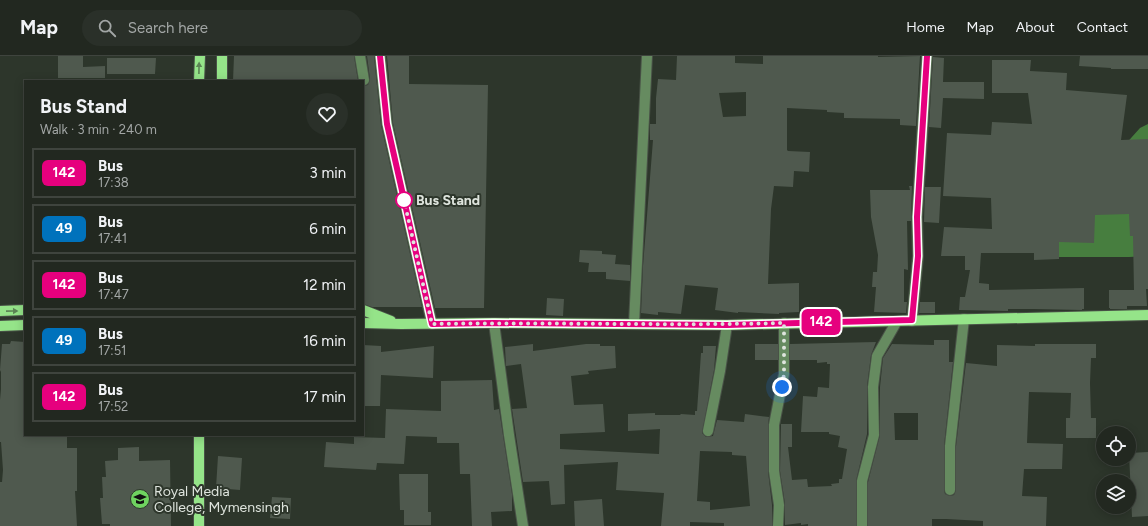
<!DOCTYPE html>
<meta charset="utf-8">
<style>
:root{--surface:#222820;--page:#2a3029;--text:#f1f3f6;--muted:#a2a6a5;--line:#3f443e}
body{margin:0;font-family:Figtree,sans-serif;background:var(--page);color:var(--text);height:100vh;display:flex;flex-direction:column;font-size:15px;white-space:nowrap}
*{box-sizing:border-box;margin:0}
p{font-size:13px;color:var(--muted)}
.icon{flex:none;width:22px;height:22px;fill:none;stroke:currentColor;stroke-width:2;stroke-linecap:round;stroke-linejoin:round}
.map{position:relative;flex:1;overflow:hidden}
.details{position:absolute;left:24px;top:24px;width:340px;height:356px;display:flex;flex-direction:column;background:var(--surface);border-radius:0px;box-shadow:0 2px 10px #0003,0 0 0 1px var(--line)}
.details>*{flex:none}
.badge{padding:0 8px;border-radius:6px;font-size:14px;line-height:26px}
.tools{position:absolute;left:1096px;top:370px;display:grid;gap:8px}
.tools a{display:grid;place-items:center;width:40px;height:40px;border-radius:50%;background:var(--surface);box-shadow:0 2px 10px #0003,0 0 0 1px var(--line);font-size:20px}
.you{position:absolute;width:20px;height:20px;margin:-10px;border:3px solid #fff;border-radius:50%;background:#1a73e8;box-shadow:0 0 0 6px #1a73e833}
.map>.badge{position:absolute;translate:-50% -50%;box-shadow:0 0 0 2px #fff}
.round{display:grid;place-items:center;flex:none;width:42px;height:42px;border-radius:21px;background:var(--page)}
.head{display:flex;align-items:center;justify-content:space-between;height:68px;padding:0 16px}
h1{font-size:19px;font-weight:700;line-height:30px}
ul{padding:0;list-style:none}
li{display:flex;align-items:center;gap:12px;height:50px;margin:0 8px 6px;padding:0 8px;border:2px solid var(--line);border-radius:0px}
li div{flex:1}
li b{display:block;font-size:15px}
li em{font-style:normal}
li .badge{min-width:44px;font-weight:700;text-align:center}
header{display:flex;align-items:center;gap:24px;box-sizing:border-box;height:56px;padding:0 20px;background:var(--surface);border-bottom:1px solid var(--line)}
header strong{font-size:19px}
nav{display:flex;gap:22px;margin-inline-start:auto;font-size:14px}
.search{width:280px;height:36px;background:var(--page);display:flex;align-items:center;gap:10px;box-sizing:border-box;padding:0 14px;border-radius:22px;color:var(--muted);font-size:15px}
.map>svg:first-child{display:block}
.water{fill:#477e3f}
.building{fill:#4f594e;fill-rule:evenodd}
.lines{fill:none;stroke-linecap:round;stroke-linejoin:round}
.minor-casing{stroke:#495247;stroke-width:12}
.major-casing{stroke:#495247;stroke-width:12}
.minor{stroke:#668b60;stroke-width:10}
.major{stroke:#95e489;stroke-width:10}
.oneway{fill:#5c8455}
.line-casing{stroke:#fff;stroke-width:9}
.line{stroke:#e6007e;stroke-width:6}
.walk{stroke:#dee4dd;stroke-width:4;stroke-dasharray:0 7.2}
.stop-dot{fill:#fff;stroke:#e6007e;stroke-width:2}
.labels{text-anchor:middle;dominant-baseline:central;stroke-width:4;stroke-linejoin:round;paint-order:stroke}
.stop-label{font-size:14px;font-weight:bold;fill:#dee4dd;stroke:#2d362b;text-anchor:start}
.poi-label{font-size:14px;fill:#dee4dd;stroke:#2d362b;text-anchor:start}
</style>
<header>
<strong>Map</strong>
<div class="search"><svg class="icon" aria-label="search" viewBox="0 0 24 24"><circle cx="10" cy="10" r="6"/><path d="M15 15l6 6"/></svg>Search here</div>
<nav><a>Home</a><a>Map</a><a>About</a><a>Contact</a></nav>
</header>
<div class="map">
<svg width="1148" height="470" viewBox="0 0 1148 470">
<rect width="100%" height="100%" fill="#2d362b"/>
<path class="water" d="M1148,68V200L1129,201H1059L1039,140L1123,91L1140,72Z"/>
<path class="building" d="M58,0H83V11L105,10V22H58Z
M234,0H354L358,25H233Z
M367,0H374L381,69L422,251H372L363,248V30L368,29L370,23Z
M387,0H409V28L488,29L484,252H435L393,67Z
M677,0H735V7L763,8V0H878V1L920,0L916,70L900,69V63L844,62V57L827,56V54L787,52V94L788,95L810,96L809,116L794,115L793,131L774,130L771,153L768,228L799,227V256L779,257V258L738,256V257L715,254L718,232L685,229L681,258L658,256V259L641,257L643,210L653,84H650V68H656V42L658,23L676,24ZM746,36V60L723,61L719,37Z
M1080,0H1148V13H1111V12L1079,10Z
M933,1L944,2L943,26H984V43L943,42L941,72L929,71Z
M107,2H156L155,18H107Z
M992,4H1031L1030,15L1067,17L1066,34L1127,39L1121,84L1148,83V233H1146L1147,250H1127V253H1110V252H1109V234H1134L1133,180H1130L1129,158L1095,159L1094,187L1059,186V203L1034,204V197H981L979,227L989,228V234L1084,232V253H1082V254L1033,253H1008V255L959,254L960,241H965L970,214H965V200H941L944,171L992,173L991,142L943,140L947,77L991,79L992,66L1032,68L1028,37H992Z
M909,130H912L911,165H907L908,214L904,213V246H907L906,257L874,256L876,231H872L873,216H877L878,199L871,161L870,134H910Z
M925,131H941L939,167L924,166Z
M580,194L602,195V198L616,199L615,208L630,209V225L606,223V216H588L589,207L579,206Z
M547,242L564,243L563,260L546,259Z
M920,246H935V257H919Z
M934,284H949V306H953L944,390V434L945,438L950,440L954,439L956,434V390L966,307L997,310V289L1035,290V288H1096V302H1091L1090,327L1091,362H1096V382H1066V362H1070L1071,337L1029,336L1027,387L1063,388L1062,413H1024L1022,440L1047,441L1046,470H983V465L946,463H932V470H868V426L880,379V331L883,302L892,288L934,289ZM894,357H918V384H895Z
M11,285L25,286V379H67V392H77V435H75L77,470H0V426H2L3,414L1,386H0V344L1,333V316L0,314L2,288H10Z
M876,286L871,299L867,330V378L856,425V470H808V468L801,469V467L785,469V448L780,415L781,368H792V391H788L792,424L807,423L808,431L832,430L831,428L839,427V423H842L847,393L838,391L840,380L829,378V376H801L803,340L817,341L818,331L829,332L830,308H827V306L817,307V304H790V288Z
M533,288V295L586,288H600V290H615L616,312L588,315L589,318L571,320L574,349L603,348L605,376L560,378V393L659,398L660,373L628,375V358L655,357V359H680L681,358L695,359V355H697L701,297H703V290H716L714,314L702,377L706,381L713,380L717,364L744,366L745,358L769,361L768,369V415L772,449V470H724V467L690,466V470H661L664,437L616,434L618,406L564,409L565,448L551,449L549,425L523,426L512,353L527,352L521,308L506,310L505,291ZM700,395L732,396V399L746,400L750,450L710,454V446L697,445Z
M755,288H778V304H755Z
M363,289L381,290V296L434,290L433,322L381,319L380,350H363Z
M492,324L494,354L499,353L512,438V455L491,456L492,470H472L470,418H460L459,387H437V381L406,380L404,408L377,407L376,414L324,411L326,386L354,388V381L385,382L386,353L441,355V325Z
M139,391V405L170,404L171,470H110V468H102L100,442H103L102,421H106L105,405L118,404V392Z
M1148,396V460L1132,461L1129,397Z
M218,400L242,402L240,434L216,432Z
M399,418H428V456H431V469H404V454H400Z
M272,441L291,442L290,463L270,462Z
M602,443L604,470H575L574,445Z"/>
<g class="lines">
<g class="minor-casing">
<path id="minor" d="M360,0L364,24
M380,0L387,68L432,268
M912,265L918,200L917,161L927,0
M494,267L509,379L523,470
M634,268L647,0
M708,375L720,315L727,269
M950,434V390L964,263
M778,470L779,449L774,415V369L784,318V267
M862,470V425L874,379L873,331L877,300L897,265"/>
</g>
<g class="major-casing">
<path id="major" d="M199,25L200,0
M222,25V0
M363,254L391,265
M0,255L25,254
M363,267L401,268L494,267L727,269L1148,259
M0,270L25,269
M199,379V470"/>
</g>
<use href="#minor" class="minor"/>
<use href="#major" class="major"/>
</g>
<defs><path id="oneway-solid" d="M-6-.8H1V-3.2L6.5 0L1 3.2V.8H-6Z"/></defs>
<g class="oneway">
<use href="#oneway-solid" transform="translate(199 12) rotate(-89)"/>
<use href="#oneway-solid" transform="translate(12 255) rotate(-1)"/>
</g>
<g class="lines">
<g class="line-casing">
<path id="line" d="M380,0L387,68L432,268L494,267L727,269L912,264L918,200L917,161L927,0"/>
</g>
<use href="#line" class="line"/>
<path class="walk" d="M404,144L432,268C549,266 667,270 784,267V318L782,331"/>
</g>
<defs>
<g id="school-disc" transform="scale(1)"><circle r="9.5" fill="#6fd360" stroke="#2d362b"/><path d="M0-5L7-2L0 1L-7-2ZM-4 1L0 2.5L4 1V4Q0 6-4 4Z" fill="#111"/></g>
</defs>
<g fill-rule="evenodd">
<use href="#school-disc" x="140" y="443"/>
</g>
<circle class="stop-dot" cx="404" cy="144" r="8"/>
<g class="labels">
<g class="stop-label">
<text x="416" y="144">Bus Stand</text>
</g>
<g class="poi-label">
<text x="154" y="435">Royal Media<tspan x="154" dy="16">College, Mymensingh</tspan></text>
</g>
</g>
</svg>
<div class="tools">
<a><svg class="icon" aria-label="locate" viewBox="0 0 24 24"><circle cx="12" cy="12" r="6"/><path d="M12 2v4M12 18v4M2 12h4M18 12h4"/></svg></a>
<a><svg class="icon" aria-label="layers" viewBox="0 0 24 24"><path d="M12 4l9 5-9 5-9-5zM3 14l9 5 9-5"/></svg></a>
</div>
<div class="you" style="left:782px;top:331px"></div>
<b class="badge" style="left:821px;top:266px;background:#e6007e;color:#fff">142</b>
<section class="details">
<div class="head"><div><h1>Bus Stand</h1><p>Walk · 3 min · 240 m</p></div><a class="round"><svg class="icon" aria-label="heart" viewBox="0 0 24 24"><path d="M12 20l-8-8c-3-5 5-10 8-4 3-6 11-1 8 4z"/></svg></a></div>
<ul>
<li><span class="badge" style="background:#e6007e;color:#fff">142</span><div><b>Bus</b><p>17:38</p></div><em>3 min</em></li>
<li><span class="badge" style="background:#0072bc;color:#fff">49</span><div><b>Bus</b><p>17:41</p></div><em>6 min</em></li>
<li><span class="badge" style="background:#e6007e;color:#fff">142</span><div><b>Bus</b><p>17:47</p></div><em>12 min</em></li>
<li><span class="badge" style="background:#0072bc;color:#fff">49</span><div><b>Bus</b><p>17:51</p></div><em>16 min</em></li>
<li><span class="badge" style="background:#e6007e;color:#fff">142</span><div><b>Bus</b><p>17:52</p></div><em>17 min</em></li>
</ul>
</section>
</div>
